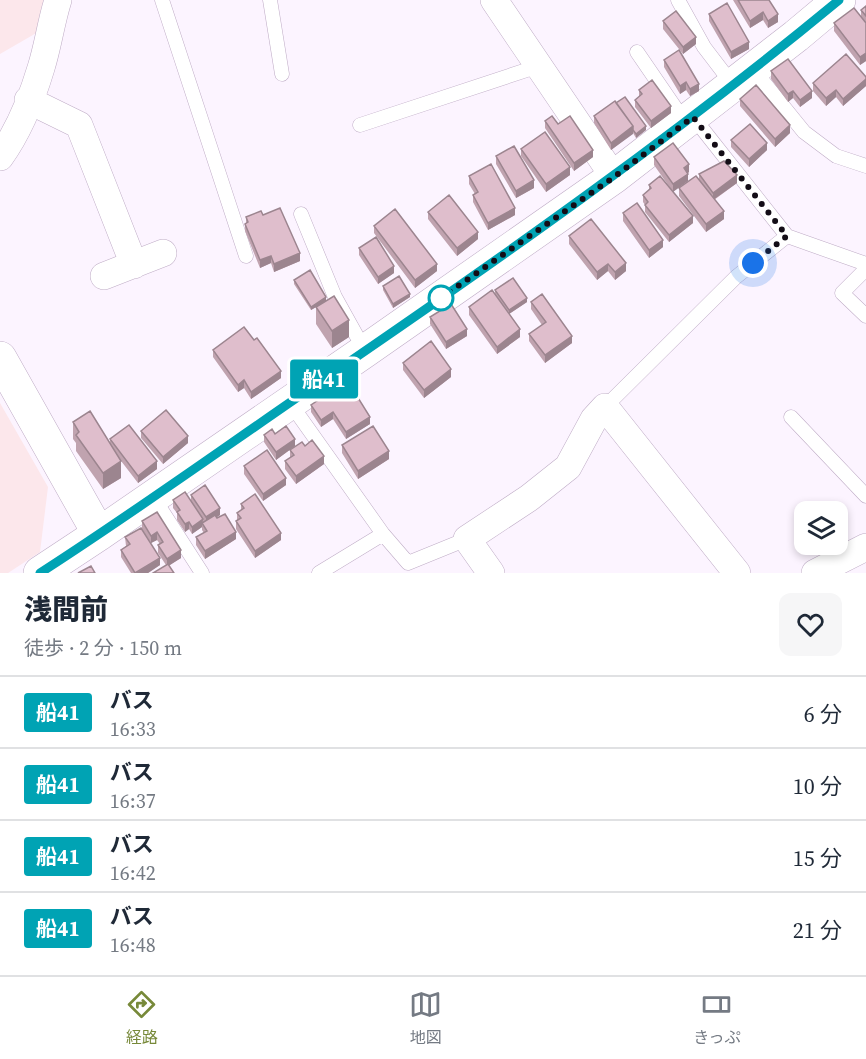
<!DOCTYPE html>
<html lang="ja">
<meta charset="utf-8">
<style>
:root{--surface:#fff;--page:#f6f6f7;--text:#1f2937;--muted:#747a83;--line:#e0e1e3;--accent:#778939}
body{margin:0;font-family:"Source Serif 4","Noto Sans JP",serif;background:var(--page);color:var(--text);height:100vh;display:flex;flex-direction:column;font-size:22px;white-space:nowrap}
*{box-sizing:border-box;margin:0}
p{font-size:20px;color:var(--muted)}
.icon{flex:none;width:33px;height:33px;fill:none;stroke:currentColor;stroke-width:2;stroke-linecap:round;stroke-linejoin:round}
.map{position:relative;height:573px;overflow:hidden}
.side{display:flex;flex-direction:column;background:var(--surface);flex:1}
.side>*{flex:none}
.badge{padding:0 12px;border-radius:4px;font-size:21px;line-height:39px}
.buttons{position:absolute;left:794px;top:501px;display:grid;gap:12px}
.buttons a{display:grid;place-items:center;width:54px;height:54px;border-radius:12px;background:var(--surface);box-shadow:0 3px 9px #0003;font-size:30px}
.you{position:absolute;width:30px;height:30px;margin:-15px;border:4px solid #fff;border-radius:50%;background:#1a73e8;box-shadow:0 0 0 9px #1a73e833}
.map>.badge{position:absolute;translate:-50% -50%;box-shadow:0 0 0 3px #fff}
.round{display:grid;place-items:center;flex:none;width:63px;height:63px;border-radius:12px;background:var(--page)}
.summary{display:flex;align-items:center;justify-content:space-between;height:102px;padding:0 24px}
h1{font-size:28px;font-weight:800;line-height:45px}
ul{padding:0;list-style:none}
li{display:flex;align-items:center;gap:18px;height:72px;padding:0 24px;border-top:2px solid var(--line)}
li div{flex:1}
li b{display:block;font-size:22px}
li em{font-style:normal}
li .badge{min-width:66px;font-weight:700;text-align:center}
.tab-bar{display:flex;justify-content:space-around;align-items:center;height:84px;border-top:2px solid var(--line);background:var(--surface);font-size:16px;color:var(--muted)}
.tab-bar a{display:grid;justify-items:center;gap:3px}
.tab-bar .active{color:var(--accent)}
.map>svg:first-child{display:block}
.education{fill:#fce7eb}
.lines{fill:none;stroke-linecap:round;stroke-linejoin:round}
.service-casing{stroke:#bfacc6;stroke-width:15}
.minor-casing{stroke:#bfacc6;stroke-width:28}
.tertiary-casing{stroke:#bfacc6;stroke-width:34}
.service{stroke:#fff;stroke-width:14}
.minor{stroke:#fff;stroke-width:27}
.tertiary{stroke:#fff;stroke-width:33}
.wall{fill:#c0a3af}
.shaded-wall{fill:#9c858f}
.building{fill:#dfbecc;stroke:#9c858f;stroke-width:1.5}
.line-casing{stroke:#fff;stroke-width:14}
.line{stroke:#00a3b4;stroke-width:9}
.walk{stroke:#130d16;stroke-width:6;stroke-dasharray:0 10.8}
.stop-dot{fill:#fff;stroke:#00a3b4;stroke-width:3}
</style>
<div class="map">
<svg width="866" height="573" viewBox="0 0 866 573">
<rect width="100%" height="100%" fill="#fcf4ff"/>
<path class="education" d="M0,0H51L45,28L0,54Z
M0,403L48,487L40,552L8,573H0Z"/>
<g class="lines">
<g class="service-casing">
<path id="service" d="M162,0L246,256
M270,0L282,74
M678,0L704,47L733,85
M637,52L685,122
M753,69L804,132L836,156L866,166
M693,117L787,236L866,264
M360,125L539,66
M301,214L335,297L365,351
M866,269L842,293L866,316
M290,403L383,534L408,563L467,539
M605,407L736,277L787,236
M791,417L866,496
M153,497L202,573
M319,573L383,534"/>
</g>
<g class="minor-casing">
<path id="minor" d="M494,0L614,177
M28,100L79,125L134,265
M0,157C18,132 32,98 41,68C48,46 51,22 58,0
M104,276L163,253
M491,573L467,539L529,498L568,467L594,419L605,407L737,573
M815,573L866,547"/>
</g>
<g class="tertiary-casing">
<path id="tertiary" d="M0,358L99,534
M40,573L99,534L365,351L614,177L796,36L839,0"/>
</g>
<use href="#service" class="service"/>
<use href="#minor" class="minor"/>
<use href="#tertiary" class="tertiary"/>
</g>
<path class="wall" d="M733,0H769L778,22L768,28L763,20L750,28Z
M866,6V61L860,65L834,31V23L861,17V10Z
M709,14L749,49L731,59L709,21Z
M663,21L696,44L683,54L663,29Z
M664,60L699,91L690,96L686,90L680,94L664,67Z
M771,71L812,98L800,107L793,98L788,102L771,79Z
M866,77V86L843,106L836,97L826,106L813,91V83Z
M639,90L671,113L651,128L635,107V100L639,97Z
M740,99L790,133L775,147L740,106Z
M616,103L646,130L636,138L633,133L611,150L594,123V116Z
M545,121L558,124L593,157L574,171L545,128Z
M731,140L767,150L749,167L731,147Z
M521,149L570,175L546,192L521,156Z
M496,156L534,188L516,198L496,164Z
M654,157L689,172L673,192L654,165Z
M699,174L737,183L714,200L724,219L706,232L679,196V188L699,179Z
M469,176L515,215L488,230L473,202V195L475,194L469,184Z
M649,185L693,223L669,242L645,212V205L643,202V195L649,190Z
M428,212L478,239L457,256L428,219Z
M623,213L663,247L649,258L623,221Z
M263,215L300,261L274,272L271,263L260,268L245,231V224L246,223V217Z
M374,226L437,271L415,288L374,233Z
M569,236L626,271L615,280L608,271L597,280L569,244Z
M359,248L394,273L378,284L359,255Z
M294,280L326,301L349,337L332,348L316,324V307L320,305L311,310L294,284Z
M383,286L410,297L393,308L383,290Z
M495,290L527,302L509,314L520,337L497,354L469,315V307L495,294Z
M531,302L572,343L545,363L529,341V334L542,325L531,309Z
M430,317L467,336L446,349L430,324Z
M213,350L281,378L251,399L244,388L238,392L213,357Z
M403,363L451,377L424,398L403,370Z
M311,405L370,424L346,439L333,419L321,427L311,412Z
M73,422L110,443V439L157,469L138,483L118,457L121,478L103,489L76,451V443L73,439Z
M141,431L188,443L163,464L141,438Z
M275,434L295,446L276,460L264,442V435Z
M342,445L389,459L358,479L342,453Z
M305,446L324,464L296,484L285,469V461L290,458V450Z
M244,466L286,485L263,501L244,474Z
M191,495L220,515L216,518L236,539L205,559L196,545V537L204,533L202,530V527L192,534L189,529L185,532L177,520V513L173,508V500L191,502Z
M241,504L281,540L255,558L236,529V521L237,520V513L241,510Z
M157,512L181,558L169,565H166L158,553V545L160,544L157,540L151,543L142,529V521Z
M125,537L160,565L148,573H131L121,557V550L126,546Z"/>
<path class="shaded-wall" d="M763,12V20L750,28V21Z
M778,14V22L768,28V21Z
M696,37V44L683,54V47Z
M749,42V49L731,59V52Z
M866,53V61L860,65V57Z
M866,79V86L843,106V99Z
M686,82V90L680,94V86Z
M699,84V91L690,96V89Z
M836,90V97L826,106V98Z
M793,91V98L788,102V94Z
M812,91V98L800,107V100Z
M671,106V113L651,128V121Z
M790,125V133L775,147V139Z
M633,126V134L611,150V143Z
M646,126V130L636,138V134Z
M767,143V150L749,167V159Z
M593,150V157L574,171V163Z
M689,164V172L684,175V168Z
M570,167V175L546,192V184Z
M688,174V181L673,192V184Z
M737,175V183L713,200V193Z
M534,180V188L516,198V191Z
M515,208V215L488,230V223Z
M724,211V219L706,232V224Z
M693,216V223L669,242V235Z
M478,232V239L457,256V248Z
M663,240V247L649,258V250Z
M300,253V261L274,272V264Z
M271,256V263L260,268V260Z
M626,263V271L615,280V272Z
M437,264V271L415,288V280Z
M608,264V271L597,280V272Z
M394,266V273L378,284V277Z
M410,294V297L393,308V304Z
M326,297V301L311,310V307Z
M527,298V302L509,314V310Z
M349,320V337L332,348V331Z
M467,329V336L446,349V342Z
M520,329V337L497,354V347Z
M572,336V343L545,363V355Z
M451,369V377L424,398V390Z
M281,371V378L251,399V392Z
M244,380V388L238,392V385Z
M333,412V419L321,427V420Z
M370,417V424L346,439V432Z
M188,436V443L163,464V457Z
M295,439V446L276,460V452Z
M389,451V459L358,479V471Z
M324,456V464L296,484V476Z
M121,461V478L103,489V473Z
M157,461V469L138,483V476Z
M286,478V485L263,501V494Z
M220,508V515L206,524V517Z
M203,519L202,527L192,534V527Z
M189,522V529L185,532V524Z
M157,532V540L151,543V536Z
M236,532V539L205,559V551Z
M281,533V540L255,558V551Z
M181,550V558L167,567V559Z
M160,558V565L148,573H136Z"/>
<path class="building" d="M738,0H769L778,14L768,21L763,12L750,21Z
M727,3L749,42L731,52L709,14Z
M866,6V16L861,10Z
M854,8L866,23V53L860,57L834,23Z
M676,11L696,37L683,47L663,21Z
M679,50L699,84L690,89L686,82L680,86L664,60Z
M846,54L866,77V79L843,99L836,90L826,98L813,83Z
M788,59L812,91L800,100L793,91L788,94L771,71Z
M652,80L671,106L651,121L635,100L642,94L639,90Z
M756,85L790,125L775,139L740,99Z
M625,97L646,126L636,134L633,130V126L616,103Z
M615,101L633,126L611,143L594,116Z
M552,116L558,124L570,116L593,150L574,163L545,121Z
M750,124L767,143L749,159L731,140Z
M545,132L570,167L546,184L521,149Z
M673,143L689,164L684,168L688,174L673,184L654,157Z
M514,146L534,180L516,191L496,156Z
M724,161L737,175L713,193L699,174Z
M491,164L515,208L488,223L473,195L478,192L469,176Z
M660,176L693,216L669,235L645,205L648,202L643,195L651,188L649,185Z
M696,176L724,211L706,224L679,188Z
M449,195L478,232L457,248L428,212Z
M637,203L663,240L649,250L623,213Z
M280,208L300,253L274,264L271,256L260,260L245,224L248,222L246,217L261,211L263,215Z
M395,209L437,264L415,280L374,226Z
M591,219L626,263L615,272L608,264L597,272L569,236Z
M376,237L394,266L378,277L359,248Z
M310,270L326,297L311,307L294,280Z
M399,276L410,294L393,304L383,286Z
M513,278L527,298L509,310L495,290Z
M492,290L520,329L497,347L469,307Z
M542,294L572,336L545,355L529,334L546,322L531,302Z
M334,296L349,320L332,331L316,307Z
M451,304L467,329L446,342L430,317Z
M244,327L254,340L257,338L281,371L251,392L244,380L238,385L213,350Z
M431,341L451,369L424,390L403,363Z
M341,385L346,392L352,388L370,417L346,432L333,412L321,420L311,405Z
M166,410L188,436L163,457L141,431Z
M90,411L121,461L103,473L76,435L79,432L73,422Z
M129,425L157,461L138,476L110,439Z
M286,426L295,439L276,452L264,435L272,429L275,434Z
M373,426L389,451L358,471L342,445Z
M312,440L324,456L296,476L285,461L294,455L290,450L302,442L305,446Z
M267,450L286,478L263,494L244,466Z
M205,485L220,508L206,517L191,495Z
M185,492L203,519L192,527L189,522L185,524L177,512L180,510L173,500Z
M255,494L281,533L255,551L236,521L241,518L237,513L244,508L241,504Z
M157,512L181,550L167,559L158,545L163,542L157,532L151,536L142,521Z
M225,514L236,532L205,551L196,537L207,531L202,523L215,515L217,518Z
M141,528L160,558L135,573L121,550L130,544L125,537Z
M168,564L174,573H153Z
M91,566L95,573H78Z"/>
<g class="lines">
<g class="line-casing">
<path id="line" d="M40,573C138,510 233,441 330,375C504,256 676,135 839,0"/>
</g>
<use href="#line" class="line"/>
<path class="walk" d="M441,298L614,177L693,117L787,236L753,263"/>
</g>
<circle class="stop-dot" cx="441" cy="298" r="12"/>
</svg>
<div class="buttons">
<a><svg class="icon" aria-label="layers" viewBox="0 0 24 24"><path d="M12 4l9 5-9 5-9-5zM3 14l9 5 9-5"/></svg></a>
</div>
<div class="you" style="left:753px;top:263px"></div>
<b class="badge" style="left:324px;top:379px;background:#00a3b4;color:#fff">船41</b>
</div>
<section class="side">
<div class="summary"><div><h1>浅間前</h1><p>徒歩 · 2 分 · 150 m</p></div><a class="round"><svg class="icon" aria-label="heart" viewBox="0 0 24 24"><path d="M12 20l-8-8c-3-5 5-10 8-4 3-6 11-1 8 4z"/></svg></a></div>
<ul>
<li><span class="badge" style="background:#00a3b4;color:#fff">船41</span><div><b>バス</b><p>16:33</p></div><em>6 分</em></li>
<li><span class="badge" style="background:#00a3b4;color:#fff">船41</span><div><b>バス</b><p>16:37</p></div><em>10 分</em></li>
<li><span class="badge" style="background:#00a3b4;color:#fff">船41</span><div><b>バス</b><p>16:42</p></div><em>15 分</em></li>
<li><span class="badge" style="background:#00a3b4;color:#fff">船41</span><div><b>バス</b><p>16:48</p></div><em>21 分</em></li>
</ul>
</section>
<nav class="tab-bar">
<a class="active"><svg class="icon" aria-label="directions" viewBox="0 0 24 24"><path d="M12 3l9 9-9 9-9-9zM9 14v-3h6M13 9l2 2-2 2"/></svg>経路</a>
<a><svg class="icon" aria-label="map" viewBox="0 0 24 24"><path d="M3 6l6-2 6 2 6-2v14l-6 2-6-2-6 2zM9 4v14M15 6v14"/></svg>地図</a>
<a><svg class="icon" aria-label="tickets" viewBox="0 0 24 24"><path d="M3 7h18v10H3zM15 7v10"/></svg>きっぷ</a>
</nav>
